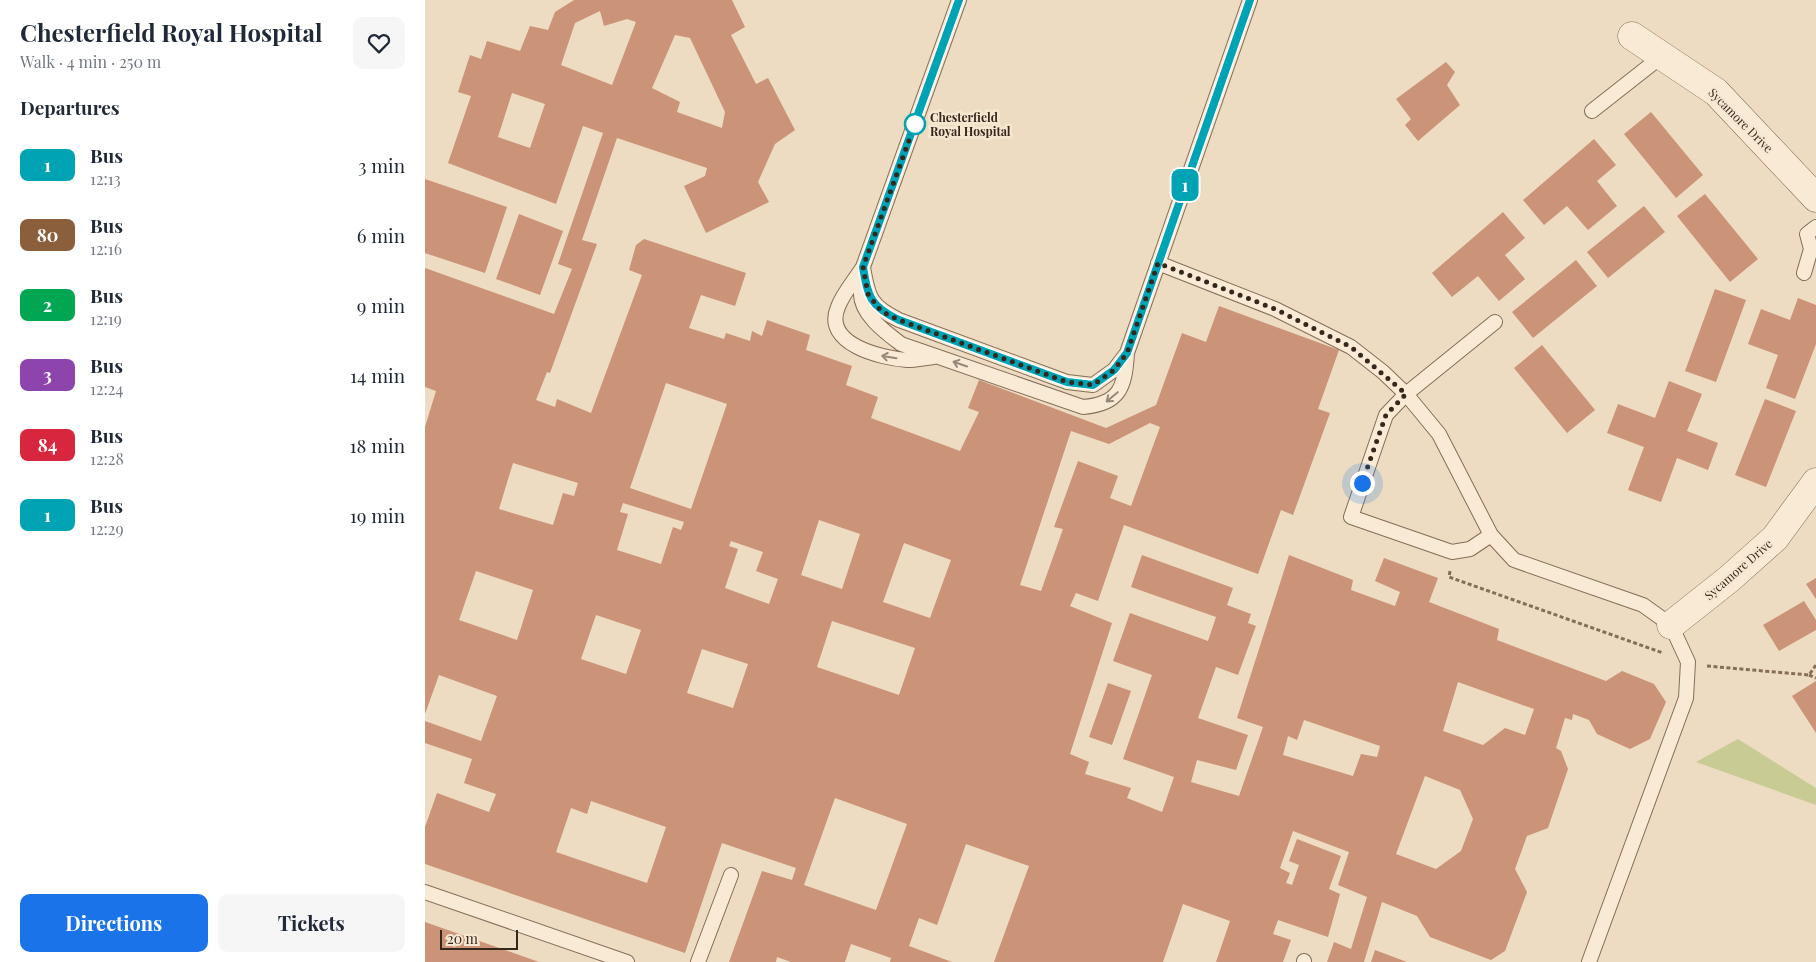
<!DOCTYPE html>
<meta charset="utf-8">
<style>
:root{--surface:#fff;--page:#f6f6f7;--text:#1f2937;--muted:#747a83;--accent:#1a73e8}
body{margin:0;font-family:"Playfair Display",serif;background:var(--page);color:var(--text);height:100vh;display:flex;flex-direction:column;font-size:19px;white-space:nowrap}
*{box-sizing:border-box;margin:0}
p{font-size:16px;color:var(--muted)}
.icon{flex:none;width:28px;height:28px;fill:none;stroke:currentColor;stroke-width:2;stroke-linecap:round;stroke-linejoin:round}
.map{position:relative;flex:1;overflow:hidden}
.sheet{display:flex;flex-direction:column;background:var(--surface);width:425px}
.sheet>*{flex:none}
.badge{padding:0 10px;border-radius:8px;font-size:18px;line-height:32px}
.scale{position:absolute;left:15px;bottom:12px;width:78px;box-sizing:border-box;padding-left:5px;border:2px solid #36271d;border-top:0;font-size:14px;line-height:18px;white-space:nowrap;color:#36271d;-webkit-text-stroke:4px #f5e7d0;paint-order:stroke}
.you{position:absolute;width:25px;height:25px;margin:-12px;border:4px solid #fff;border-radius:50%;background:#1a73e8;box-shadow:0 0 0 8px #1a73e833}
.map>.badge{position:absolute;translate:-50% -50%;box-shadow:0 0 0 2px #fff}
h2{padding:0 20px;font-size:19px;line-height:45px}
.round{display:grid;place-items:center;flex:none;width:52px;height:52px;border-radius:10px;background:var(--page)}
.headline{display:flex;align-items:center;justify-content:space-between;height:85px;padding:0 20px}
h1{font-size:24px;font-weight:700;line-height:38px}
.button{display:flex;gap:10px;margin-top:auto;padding:10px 20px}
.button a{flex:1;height:58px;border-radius:10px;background:var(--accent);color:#fff;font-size:20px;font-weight:700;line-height:58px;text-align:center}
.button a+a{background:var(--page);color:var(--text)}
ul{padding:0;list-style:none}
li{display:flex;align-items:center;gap:15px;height:70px;padding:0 20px}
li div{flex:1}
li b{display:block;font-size:19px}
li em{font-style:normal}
li .badge{min-width:55px;font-weight:700;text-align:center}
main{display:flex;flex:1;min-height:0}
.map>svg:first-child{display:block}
.green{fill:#c9cb95}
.building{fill:#cb9377;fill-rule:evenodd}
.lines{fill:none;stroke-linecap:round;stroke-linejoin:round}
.lane-casing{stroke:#866d59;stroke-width:16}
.street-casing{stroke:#866d59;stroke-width:29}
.path{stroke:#866d59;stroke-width:3;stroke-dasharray:4 2.5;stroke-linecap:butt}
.lane{stroke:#f8ead4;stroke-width:14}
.street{stroke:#f8ead4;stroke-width:28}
.oneway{stroke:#978878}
.line-casing{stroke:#fff;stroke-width:11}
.line{stroke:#00a3b4;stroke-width:8}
.walk{stroke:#36271d;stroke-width:5;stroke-dasharray:0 9}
.stop-dot{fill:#fff;stroke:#00a3b4;stroke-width:2.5}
.labels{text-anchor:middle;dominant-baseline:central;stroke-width:5;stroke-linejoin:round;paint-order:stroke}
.stop-label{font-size:12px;font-weight:bold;fill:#36271d;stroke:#f5e7d0;text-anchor:start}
.street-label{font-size:12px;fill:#36271d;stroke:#f5e7d0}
</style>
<main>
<section class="sheet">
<div class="headline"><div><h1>Chesterfield Royal Hospital</h1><p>Walk · 4 min · 250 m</p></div><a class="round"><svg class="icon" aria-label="heart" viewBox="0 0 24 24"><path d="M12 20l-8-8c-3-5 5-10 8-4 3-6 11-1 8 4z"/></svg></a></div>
<h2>Departures</h2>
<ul>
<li><span class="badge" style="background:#00a3b4;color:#fff">1</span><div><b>Bus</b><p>12:13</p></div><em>3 min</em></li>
<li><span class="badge" style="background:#8b5e3c;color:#fff">80</span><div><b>Bus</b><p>12:16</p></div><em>6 min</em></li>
<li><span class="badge" style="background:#00a651;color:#fff">2</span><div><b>Bus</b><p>12:19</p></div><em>9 min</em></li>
<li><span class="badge" style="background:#8e44ad;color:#fff">3</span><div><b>Bus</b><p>12:24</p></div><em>14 min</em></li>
<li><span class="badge" style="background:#d7263d;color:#fff">84</span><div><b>Bus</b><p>12:28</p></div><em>18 min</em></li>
<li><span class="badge" style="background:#00a3b4;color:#fff">1</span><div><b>Bus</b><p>12:29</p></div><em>19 min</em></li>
</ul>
<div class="button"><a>Directions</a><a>Tickets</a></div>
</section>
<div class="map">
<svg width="1391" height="962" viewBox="0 0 1391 962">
<rect width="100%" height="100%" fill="#eddcc1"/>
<path class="green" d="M1313,739L1391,788V805L1271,762Z"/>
<path class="building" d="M149,0H307L320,27L306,35L331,84L343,78L370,130L350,144L333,182L344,202L281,233L259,186L280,176L282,168L192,138L157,240L172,244L125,373L122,372L111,400L130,407L132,399L166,413L217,275L204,270L211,245L219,239L321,273L310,306L276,295L264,328L299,339L301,333L325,341L327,331L337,336L342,320L385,335L381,350L427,366L421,385L453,397L446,418L535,451L554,412L543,408L554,380L681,428L731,405L757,333L781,342L794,306L914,350L893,409L905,413L868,515L856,510L833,574L699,525L673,601L651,593L645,606L687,623L645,754L664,762L660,774L706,788L702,798L737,812L749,777L698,759L727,675L688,661L705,613L783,641L791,617L706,587L717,555L808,588L802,605L826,614L823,623L831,626L813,675L791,667L773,718L823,735L811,770L772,760L766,782L814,796L838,727L812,718L864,555L928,580L926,590L970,606L975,592L950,581L959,558L1013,578L1004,602L1074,629L1072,640L1181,681L1197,671L1229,684L1241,702L1225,739L1205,749L1172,734L1164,720L1148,714L1147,720L1140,718L1131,748L1136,751L1143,769L1123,828L1102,836L1090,869L1102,892L1080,951L1066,960L1005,937L992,916L957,902L939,962H902L909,942L926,949L942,897L913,885L924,852L868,831L855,868L865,873L861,883L867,885L874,865L864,861L872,839L916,856L904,889L915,894L903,937L853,920L848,934L866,940L858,962H791L805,921L758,904L738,962H569L604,866L541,844L512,925L494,918L484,946L527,962H465L466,958L426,944L420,962H366L352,957L351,962H304L337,871L367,880L371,868L297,843L260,953L0,864V827L12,793L64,812L71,794L39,783L47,759L0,743V721L56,741L72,696L14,675L0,714V427L11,391L0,387V268L129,314L147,269L133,264L178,133L158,126L131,204L23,163L46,96L33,92L45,55L56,59L62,41L95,51L105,26L123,30L130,12ZM175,11L179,26L202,19L211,22L187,85L136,65L150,23ZM250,35L265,38L300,112L297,128L252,112L255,102L227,88ZM87,93L120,104L105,148L73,137ZM241,383L302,404L266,509L205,488ZM725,423L735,427L706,506L685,498L693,476L653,461L629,527L638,529L616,591L595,585L646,431L684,444ZM88,463L153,483L149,496L138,493L128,525L74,509ZM198,503L259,522L256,530L248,527L236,564L192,550L203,514L195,512ZM394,520L435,534L417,589L376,575ZM306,541L338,552L331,571L353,579L344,604L300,588L313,549L304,546ZM479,543L526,560L505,618L458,602ZM51,571L108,590L92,640L34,620ZM171,615L216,630L201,674L156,659ZM407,621L490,648L474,695L392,667ZM277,649L323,664L308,708L262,693ZM1033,682L1109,709L1100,735L1080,728L1058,745L1018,731ZM879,720L955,746L952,757L936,754L928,776L858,755L863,736L872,740ZM1000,776L1035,790L1048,819L1036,851L1011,869L971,854ZM410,798L482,824L451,910L379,885ZM166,801L241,827L222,883L131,852L146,808L162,814Z
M1021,62L1030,72L1022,85L1035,105L993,141L980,125L986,119L971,99Z
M1226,112L1278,175L1251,198L1199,134Z
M1169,139L1191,165L1172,181L1192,206L1163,230L1142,206L1119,225L1098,200Z
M0,179L82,207L60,273L0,253Z
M1280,194L1333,259L1305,282L1252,216Z
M1219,206L1240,232L1183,278L1162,252Z
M1078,212L1100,238L1080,255L1100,279L1074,301L1053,276L1027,297L1007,273Z
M94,214L138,231L115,295L71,279Z
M1151,260L1172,286L1108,338L1087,312Z
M1290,289L1321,300L1291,382L1260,371Z
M1373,298L1391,305V344L1370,399L1341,388L1353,355L1323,344L1336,309L1365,320Z
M1117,345L1170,410L1142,433L1089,368Z
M1244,381L1277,394L1262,431L1293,443L1283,470L1252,458L1236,502L1203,490L1219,447L1182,433L1193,404L1230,418Z
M1340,399L1371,411L1341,487L1310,475Z
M1391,578V599L1381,584Z
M1379,601L1391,620V630L1354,651L1338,625Z
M1391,681V733L1367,696Z
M683,683L706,691L687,745L664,737Z
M0,922L114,962H0Z
M950,950L982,962H946Z"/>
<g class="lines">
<g class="lane-casing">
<path id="lane" d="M534,0L438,267C443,297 445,306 474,320L642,382L668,385L689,370L702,353L825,0
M1167,111L1237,56
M733,263L850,309L926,347L958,372L981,394L1014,434L1066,535L1089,560L1218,605L1246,625L1263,662L1261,698L1164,962
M438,267C430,280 418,293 413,307C397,344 456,358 482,360C490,360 500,358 509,357
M1379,273L1386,249L1382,234L1391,227
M436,291C434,313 460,332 476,344L658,407C695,404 700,387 702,353
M1066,535L1045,549L1027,552L926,517L961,415L981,394L1070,322
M0,892L202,962
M273,962L306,875
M879,962V961"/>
</g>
<g class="street-casing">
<path id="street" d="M1207,36L1291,92L1391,198
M1246,625L1304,579L1350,538L1391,482"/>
</g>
<path class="path" d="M1025,571L1024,577L1238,653
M1282,666L1384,675L1391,665
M1384,675L1391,678"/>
<use href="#lane" class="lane"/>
<use href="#street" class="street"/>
</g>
<defs><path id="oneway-shaft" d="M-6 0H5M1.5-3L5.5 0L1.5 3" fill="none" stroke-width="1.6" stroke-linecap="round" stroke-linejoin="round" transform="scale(1.25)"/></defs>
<g class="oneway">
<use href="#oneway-shaft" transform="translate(464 357) rotate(-171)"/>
<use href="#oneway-shaft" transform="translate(535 364) rotate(-161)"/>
<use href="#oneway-shaft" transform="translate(687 397) rotate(140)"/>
</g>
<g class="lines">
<g class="line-casing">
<path id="line" d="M534,0L438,267C443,297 445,306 474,320L642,382L668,385L689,370L702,353L825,0"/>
</g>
<use href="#line" class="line"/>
<path class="walk" d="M490,124L438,267L443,294L456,311L474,320L642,382L668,385L689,370L702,353L733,263L850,309L926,347L981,394L961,415L937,483"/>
</g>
<circle class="stop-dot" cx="490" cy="124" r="10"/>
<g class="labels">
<g class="stop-label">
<text x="505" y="117">Chesterfield<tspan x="505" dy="14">Royal Hospital</tspan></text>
</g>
<g class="street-label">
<text transform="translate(1316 120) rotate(45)">Sycamore Drive</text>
<text transform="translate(1313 569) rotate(-41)">Sycamore Drive</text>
</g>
</g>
</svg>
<div class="scale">20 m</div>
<div class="you" style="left:937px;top:483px"></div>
<b class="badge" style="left:760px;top:185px;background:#00a3b4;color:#fff">1</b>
</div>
</main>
